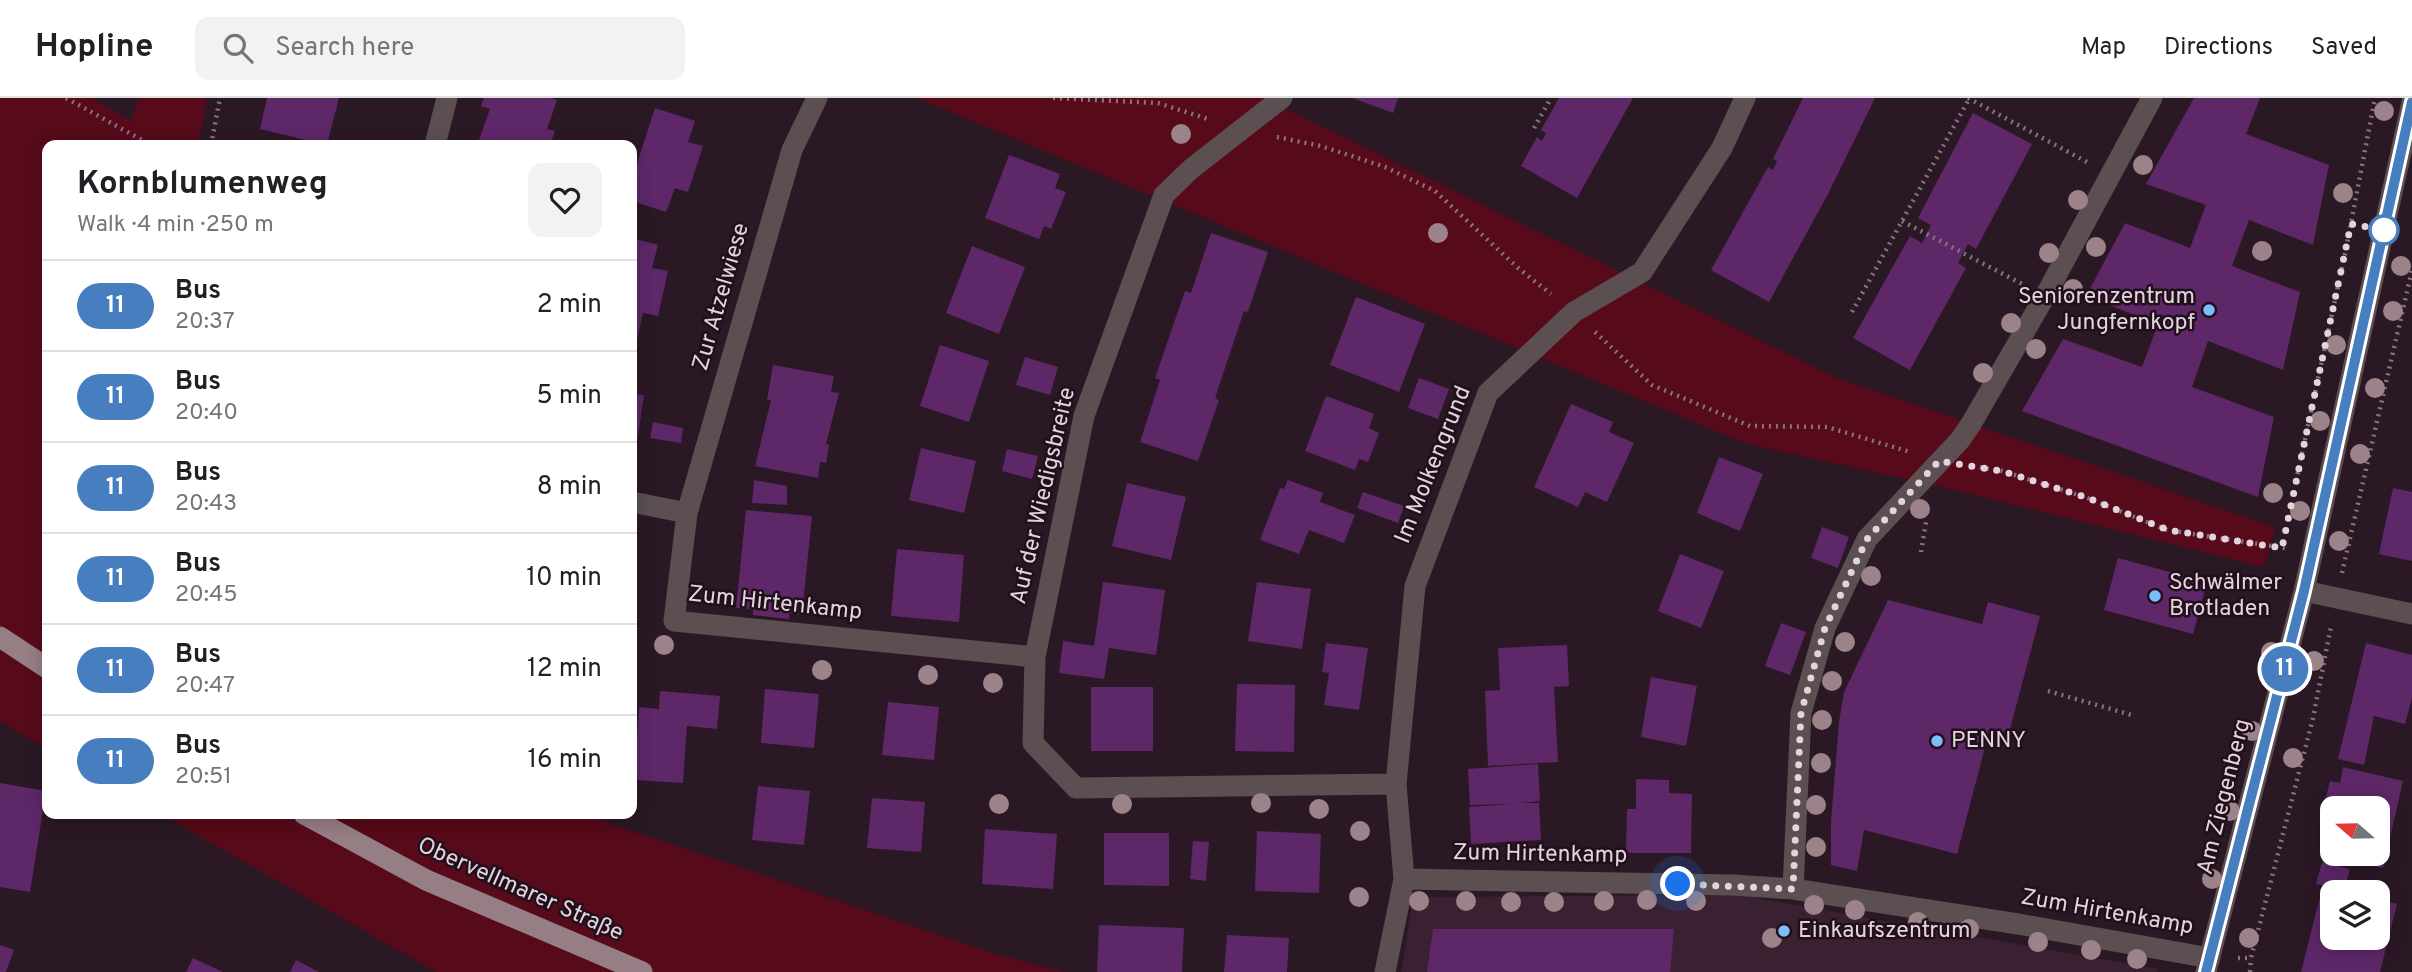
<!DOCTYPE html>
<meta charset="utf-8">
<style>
:root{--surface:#fff;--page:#f2f2f2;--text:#202124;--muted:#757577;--line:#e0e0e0}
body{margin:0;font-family:Overpass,sans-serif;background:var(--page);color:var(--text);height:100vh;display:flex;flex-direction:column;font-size:26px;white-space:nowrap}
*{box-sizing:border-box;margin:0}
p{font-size:23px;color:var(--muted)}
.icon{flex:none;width:38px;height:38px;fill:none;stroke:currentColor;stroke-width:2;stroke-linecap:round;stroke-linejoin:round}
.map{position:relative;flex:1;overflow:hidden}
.panel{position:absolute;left:42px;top:42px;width:595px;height:679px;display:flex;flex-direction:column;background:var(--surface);border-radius:14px;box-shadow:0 4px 18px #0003}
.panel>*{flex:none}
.badge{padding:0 14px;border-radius:23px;font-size:24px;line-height:46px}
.needle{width:46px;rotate:290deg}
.controls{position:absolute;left:2320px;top:698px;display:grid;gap:14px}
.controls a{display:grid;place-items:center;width:70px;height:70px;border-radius:14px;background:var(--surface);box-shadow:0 4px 18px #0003;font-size:35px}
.you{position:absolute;width:35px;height:35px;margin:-18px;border:5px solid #fff;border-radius:50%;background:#1a73e8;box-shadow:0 0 0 10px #1a73e833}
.map>.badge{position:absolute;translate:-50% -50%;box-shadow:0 0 0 4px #fff}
.round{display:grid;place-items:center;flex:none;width:74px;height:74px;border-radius:14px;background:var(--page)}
.summary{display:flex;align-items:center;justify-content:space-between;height:119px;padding:0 35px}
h1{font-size:33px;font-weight:700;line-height:52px}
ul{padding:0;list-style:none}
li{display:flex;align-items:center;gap:21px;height:91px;padding:0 35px;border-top:2px solid var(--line)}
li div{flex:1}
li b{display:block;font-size:26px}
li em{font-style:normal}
li .badge{min-width:77px;font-weight:700;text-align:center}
header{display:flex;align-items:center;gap:42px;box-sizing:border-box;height:98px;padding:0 35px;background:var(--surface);border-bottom:2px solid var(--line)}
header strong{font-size:33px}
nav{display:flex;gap:38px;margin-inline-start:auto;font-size:24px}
.search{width:490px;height:63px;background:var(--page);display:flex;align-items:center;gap:18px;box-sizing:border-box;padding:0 24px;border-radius:14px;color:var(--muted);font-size:26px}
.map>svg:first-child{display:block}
.built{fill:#392132}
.green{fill:#570a1a}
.building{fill:#5e2768;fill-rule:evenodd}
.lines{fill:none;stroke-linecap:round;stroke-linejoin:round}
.path{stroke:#867580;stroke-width:4.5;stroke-dasharray:2 5;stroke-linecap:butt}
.minor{stroke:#5b4f52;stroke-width:21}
.major{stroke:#967e85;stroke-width:21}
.tree{fill:#9b8389}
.line-casing{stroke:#fff;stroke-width:16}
.line{stroke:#477ec0;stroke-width:10}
.walk{stroke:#e2d4dd;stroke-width:7;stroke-dasharray:0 12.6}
.stop-dot{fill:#fff;stroke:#477ec0;stroke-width:3.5}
.poi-dot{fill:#7dbef9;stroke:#210f1b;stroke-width:2.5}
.labels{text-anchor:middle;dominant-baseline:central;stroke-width:5;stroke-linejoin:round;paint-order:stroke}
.street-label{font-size:23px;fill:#e2d4dd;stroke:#210f1b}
.poi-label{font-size:23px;fill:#e2d4dd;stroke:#210f1b;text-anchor:start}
</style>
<header>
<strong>Hopline</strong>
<div class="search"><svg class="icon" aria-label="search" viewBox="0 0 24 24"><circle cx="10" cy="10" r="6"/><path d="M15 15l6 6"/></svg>Search here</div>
<nav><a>Map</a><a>Directions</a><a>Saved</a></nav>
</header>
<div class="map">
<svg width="2412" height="874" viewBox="0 0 2412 874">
<rect width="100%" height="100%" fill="#2b1825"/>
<path class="built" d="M1739,797L2158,871L2157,874H1401L1413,799Z"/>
<path class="green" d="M0,0H91L131,23L138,0H207L198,47H47V651L0,623Z
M917,0H1264L1837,280L2275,429L2264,469L1955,392L1747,346Z
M161,716H604L605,724L1002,858L1065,874H436Z"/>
<path class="building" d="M267,0H339L327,47L260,31Z
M484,0H550L557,2L547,31L555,33L550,47H477L490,11L481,8Z
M1352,0H1398L1393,15Z
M1559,0H1633L1577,100L1521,68L1537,39L1542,43L1546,35L1541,32Z
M1803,0H1875L1828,96L1769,204L1711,172L1768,69L1773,72L1777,63L1773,61Z
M2194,0H2260L2246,36L2329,67L2313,147L2249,122L2232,168L2300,194L2283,272L2208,243L2192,289L2274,319L2258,399L2022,313L2063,241L2142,269L2158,226L2086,198L2125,125L2190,150L2206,107L2146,86Z
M655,10L695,23L688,44L703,48L688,94L675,90L666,114L632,103V81Z
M1973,15L2032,46L1976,151L1968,146L1958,165L1966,170L1910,272L1853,240L1910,138L1922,145L1931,127L1918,120Z
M1009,57L1060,76L1055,90L1066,94L1051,131L1044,128L1039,141L985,120Z
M1211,135L1268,154L1248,214L1244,213L1215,300L1219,302L1198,363L1140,344L1160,282L1155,280L1185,193L1191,195Z
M632,140L658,147L652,170L668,173L658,218L643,215L637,242L632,241Z
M972,148L1025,169L999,236L946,215Z
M1356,199L1425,226L1399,294L1330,267Z
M940,247L989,263L969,324L920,308Z
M1025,259L1058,269L1050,297L1016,287Z
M773,267L834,278L831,294L839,295L826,346L829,347L826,365L820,364L818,380L755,368L771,302H767Z
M1419,280L1449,291L1438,321L1408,310Z
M632,296L644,297L637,344H632Z
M1326,298L1374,316L1369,330L1379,335L1368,364L1359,361L1355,372L1305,353Z
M1571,306L1613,324L1609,334L1634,345L1607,404L1585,394L1578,409L1534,389Z
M653,324L683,330L681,345L650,340Z
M921,350L976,363L964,415L909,402Z
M1007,351L1038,358L1032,381L1002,373Z
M1719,359L1763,376L1740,433L1697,415Z
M754,382L787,388V407L752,405Z
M1288,382L1323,395L1320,404L1355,417L1344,445L1309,432L1299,456L1260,442L1280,390L1284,391Z
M1127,385L1186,399L1171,462L1112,448Z
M2393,390L2412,394V463L2379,456Z
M1363,394L1404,408L1398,425L1357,410Z
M746,412L812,418L802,516L789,515V521L753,517V511L736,510Z
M1822,429L1849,439L1838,470L1811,460Z
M897,451L964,457L959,524L891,518Z
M1680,456L1724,473L1701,530L1658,513Z
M2118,460L2207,484L2193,536L2104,512Z
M1103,484L1165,492L1156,557L1109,550L1104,581L1059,575L1063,543L1094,548Z
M1257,484L1311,491L1302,551L1248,543Z
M1888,502L1982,526L1988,504L2040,518L2009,635L1990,630L1957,756L1864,732L1857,773L1831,767V723L1839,624L1844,594Z
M1781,525L1806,534L1790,577L1765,568Z
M1326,545L1368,550L1359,612L1324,607L1329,575L1322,574Z
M2366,545L2412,557V600L2405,626L2374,618L2364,667L2338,661Z
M1567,547L1569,588L1554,589L1558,664L1488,668L1485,593L1500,592L1498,550Z
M1651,579L1697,588L1686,648L1641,639Z
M1237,586L1295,587L1294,654L1235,653Z
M1091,589H1153V653H1091Z
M765,591L819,596L814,650L761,645Z
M660,593L720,598L717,631L687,628L683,685L634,682L639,609L659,611Z
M888,604L939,609L934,662L882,657Z
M1538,666L1540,703L1521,705H1539L1541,742L1471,746L1469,709L1512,706L1470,707L1468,671Z
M2343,669L2403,683L2383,770L2321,755L2328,726L2320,724L2330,683L2340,685ZM2333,710H2378V756H2333Z
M1636,681L1669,682V695L1692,696L1691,755H1626L1627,711H1636Z
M0,685L46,693L30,794L0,789Z
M758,688L810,693L804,747L752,742Z
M872,700L925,704L921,754L867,750Z
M985,731L1057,736L1053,791L982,786Z
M1257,733L1321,736L1319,795L1255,793Z
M1104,735H1169V788L1104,787Z
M1193,743L1209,744L1206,783L1190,781Z
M2322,764L2350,771L2346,785L2360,789L2359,794H2333V840H2378V801L2397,806L2380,874H2301L2323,787L2316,786Z
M1099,827L1184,830L1182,874H1097Z
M1433,831H1674L1670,874H1427Z
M1227,837L1289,840L1287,874H1224Z
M0,847L14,852L6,874H0Z
M193,860L223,874H186Z
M296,862L319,874H290Z"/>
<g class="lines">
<path class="path" d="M66,0L151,47
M1053,0L1158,5L1211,22
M1968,0L2087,64
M1534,30L1551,0
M1277,39L1321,48L1385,69L1435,93L1518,170L1551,196
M211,47L220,0
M1902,123L2022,186
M1852,214L1969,1
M1595,234L1652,287L1750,328L1827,329L1910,354
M1973,368L2002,373L2085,399L2167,432L2285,450
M2296,383L2346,151L2375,0
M1921,454L1926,424L1923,421
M2342,475L2412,172
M2048,593L2135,618
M2238,860H2251L2313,620L2331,528
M2250,874L2251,860"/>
<path class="minor" d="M817,0L792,52L687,415L674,523L1035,559
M1282,0L1191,71L1164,97L1084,318L1035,559L1033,645L1076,690L1396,686L1404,781L1733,787L1793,791L2018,826L2210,860
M435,47L447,0
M632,404L687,415
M2304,493L2412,516
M1396,686L1415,488L1488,295L1574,214L1642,174L1722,50L1745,0
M1793,791L1801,615L1825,530L1867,441L1960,342L1971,326L2049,191L2152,0
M1385,874L1404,781
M2206,874L2304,493L2412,4"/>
<path class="major" d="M0,539L47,570
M304,716L426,782L642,874"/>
</g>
<g class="tree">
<circle cx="2384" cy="13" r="10"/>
<circle cx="1181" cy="36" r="10"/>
<circle cx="2143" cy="67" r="10"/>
<circle cx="2343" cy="95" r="10"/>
<circle cx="2078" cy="102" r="10"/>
<circle cx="1438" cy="135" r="10"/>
<circle cx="2096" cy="149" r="10"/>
<circle cx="2262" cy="153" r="10"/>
<circle cx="2049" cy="155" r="10"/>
<circle cx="2401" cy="168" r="10"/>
<circle cx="2073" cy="191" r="10"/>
<circle cx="2393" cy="213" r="10"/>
<circle cx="2011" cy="225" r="10"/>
<circle cx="2336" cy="247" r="10"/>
<circle cx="2036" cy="251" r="10"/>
<circle cx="1983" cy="275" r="10"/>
<circle cx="2375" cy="290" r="10"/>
<circle cx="2320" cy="323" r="10"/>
<circle cx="2360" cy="356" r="10"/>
<circle cx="2273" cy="395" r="10"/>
<circle cx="1920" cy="411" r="10"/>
<circle cx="2300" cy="413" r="10"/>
<circle cx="2339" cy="443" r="10"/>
<circle cx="1871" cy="478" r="10"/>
<circle cx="1845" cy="544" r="10"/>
<circle cx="664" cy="547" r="10"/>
<circle cx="2271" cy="554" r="10"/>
<circle cx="2314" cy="563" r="10"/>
<circle cx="822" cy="572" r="10"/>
<circle cx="928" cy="577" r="10"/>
<circle cx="1832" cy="583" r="10"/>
<circle cx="993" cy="585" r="10"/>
<circle cx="1822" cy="622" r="10"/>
<circle cx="2252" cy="633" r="10"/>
<circle cx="2293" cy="660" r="10"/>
<circle cx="1821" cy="665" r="10"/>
<circle cx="1261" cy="705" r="10"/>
<circle cx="999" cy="706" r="10"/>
<circle cx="1122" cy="706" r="10"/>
<circle cx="1816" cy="707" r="10"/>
<circle cx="1319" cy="711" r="10"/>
<circle cx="2230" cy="713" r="10"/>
<circle cx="1360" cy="733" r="10"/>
<circle cx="1816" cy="749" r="10"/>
<circle cx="2212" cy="781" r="10"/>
<circle cx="1359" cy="799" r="10"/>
<circle cx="1647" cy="802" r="10"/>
<circle cx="1419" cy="803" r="10"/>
<circle cx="1466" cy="803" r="10"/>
<circle cx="1604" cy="803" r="10"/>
<circle cx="1696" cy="803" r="10"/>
<circle cx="1511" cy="804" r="10"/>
<circle cx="1554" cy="804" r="10"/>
<circle cx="1814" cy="807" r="10"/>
<circle cx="1855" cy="812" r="10"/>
<circle cx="1918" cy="824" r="10"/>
<circle cx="1969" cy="831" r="10"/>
<circle cx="1772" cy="840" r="10"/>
<circle cx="2249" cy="840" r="10"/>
<circle cx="2038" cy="844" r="10"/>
<circle cx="2091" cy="852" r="10"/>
<circle cx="2137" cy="861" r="10"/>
</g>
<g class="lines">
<g class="line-casing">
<path id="line" d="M2206,874L2304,493L2412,4"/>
</g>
<use href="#line" class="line"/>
<path class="walk" d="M1678,786L1793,791L1801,615L1825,530L1867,441L1939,363L2002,373L2085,399L2168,432L2282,450L2351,126L2384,132"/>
</g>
<circle class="stop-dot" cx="2384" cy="132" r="14"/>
<g class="poi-dot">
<circle cx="2209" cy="212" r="7"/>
<circle cx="2155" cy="498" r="7"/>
<circle cx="1937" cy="643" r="7"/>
<circle cx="1784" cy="833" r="7"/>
</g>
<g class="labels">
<g class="street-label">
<text transform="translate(722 199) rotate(-74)">Zur Atzelwiese</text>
<text transform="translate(1434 367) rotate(-68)">Im Molkengrund</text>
<text transform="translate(1044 398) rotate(-77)">Auf der Wiedigsbreite</text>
<text transform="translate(775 506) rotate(6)">Zum Hirtenkamp</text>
<text transform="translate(2225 699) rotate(-76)">Am Ziegenberg</text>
<text transform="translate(1540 757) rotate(1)">Zum Hirtenkamp</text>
<text transform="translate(520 792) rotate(24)">Obervellmarer Straße</text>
<text transform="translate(2107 815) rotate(10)">Zum Hirtenkamp</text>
</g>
<g class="poi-label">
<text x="2195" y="199" text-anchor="end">Seniorenzentrum<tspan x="2195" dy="26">Jungfernkopf</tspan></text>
<text x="2169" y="485">Schwälmer<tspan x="2169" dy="26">Brotladen</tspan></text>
<text x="1951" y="643">PENNY</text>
<text x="1798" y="833">Einkaufszentrum</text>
</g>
</g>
</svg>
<div class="controls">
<a><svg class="needle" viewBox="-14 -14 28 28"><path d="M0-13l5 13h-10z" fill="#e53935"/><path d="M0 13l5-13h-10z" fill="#757577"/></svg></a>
<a><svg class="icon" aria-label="layers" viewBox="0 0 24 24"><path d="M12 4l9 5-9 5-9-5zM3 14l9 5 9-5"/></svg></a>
</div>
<div class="you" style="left:1678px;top:786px"></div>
<b class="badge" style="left:2285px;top:571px;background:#477ec0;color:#fff">11</b>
<section class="panel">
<div class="summary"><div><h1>Kornblumenweg</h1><p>Walk · 4 min · 250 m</p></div><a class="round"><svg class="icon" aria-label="heart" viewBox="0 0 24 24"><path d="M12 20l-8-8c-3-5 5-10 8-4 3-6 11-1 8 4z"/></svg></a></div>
<ul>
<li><span class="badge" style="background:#477ec0;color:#fff">11</span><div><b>Bus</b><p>20:37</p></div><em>2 min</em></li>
<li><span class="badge" style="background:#477ec0;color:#fff">11</span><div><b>Bus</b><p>20:40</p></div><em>5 min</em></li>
<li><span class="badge" style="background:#477ec0;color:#fff">11</span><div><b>Bus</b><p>20:43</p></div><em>8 min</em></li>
<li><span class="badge" style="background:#477ec0;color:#fff">11</span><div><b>Bus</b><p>20:45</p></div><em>10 min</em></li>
<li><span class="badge" style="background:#477ec0;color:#fff">11</span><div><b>Bus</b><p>20:47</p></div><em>12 min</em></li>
<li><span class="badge" style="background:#477ec0;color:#fff">11</span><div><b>Bus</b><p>20:51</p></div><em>16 min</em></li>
</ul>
</section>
</div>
